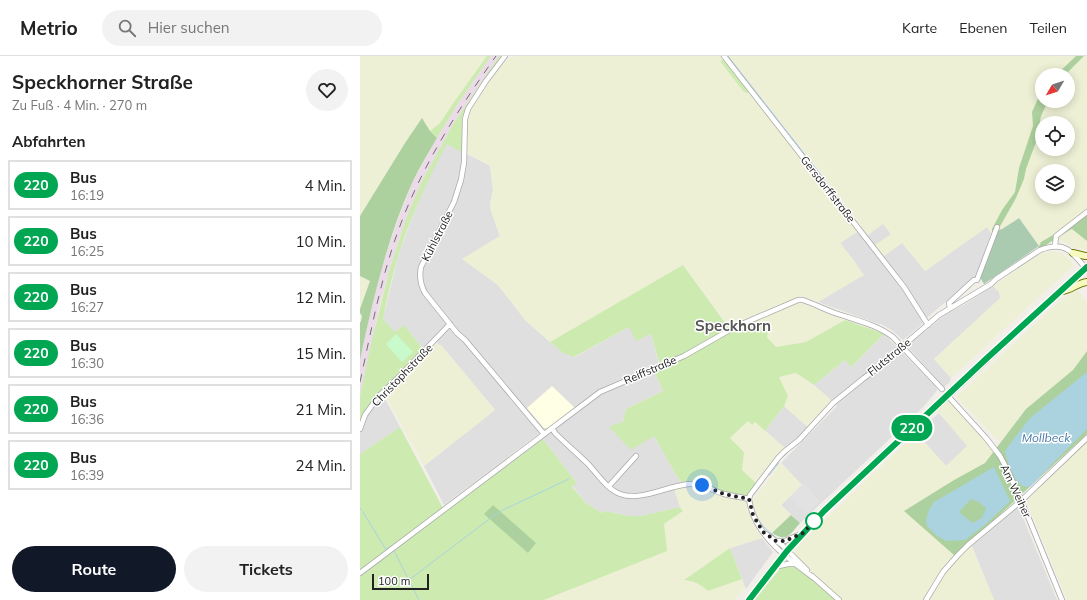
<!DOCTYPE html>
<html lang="de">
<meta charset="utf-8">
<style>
:root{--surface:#fff;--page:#f2f2f2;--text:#222;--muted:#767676;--line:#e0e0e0;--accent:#111827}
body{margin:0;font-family:Mulish,sans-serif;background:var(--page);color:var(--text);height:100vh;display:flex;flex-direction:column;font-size:15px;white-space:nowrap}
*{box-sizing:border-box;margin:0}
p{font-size:13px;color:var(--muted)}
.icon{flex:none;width:22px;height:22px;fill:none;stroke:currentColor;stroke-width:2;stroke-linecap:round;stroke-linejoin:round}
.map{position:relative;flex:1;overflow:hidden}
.sheet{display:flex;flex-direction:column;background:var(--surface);width:360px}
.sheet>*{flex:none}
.badge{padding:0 8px;border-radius:13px;font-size:14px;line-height:26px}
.needle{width:26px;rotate:231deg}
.tools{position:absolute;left:675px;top:12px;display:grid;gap:8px}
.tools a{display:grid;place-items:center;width:40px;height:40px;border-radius:50%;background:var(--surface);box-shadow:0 2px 10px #0003;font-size:20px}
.scale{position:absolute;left:12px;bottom:10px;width:57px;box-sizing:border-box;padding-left:4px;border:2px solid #222;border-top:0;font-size:11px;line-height:14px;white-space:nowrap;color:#222;-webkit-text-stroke:3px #fff;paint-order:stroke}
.you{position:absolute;width:20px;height:20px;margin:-10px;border:3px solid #fff;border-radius:50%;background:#1a73e8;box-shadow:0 0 0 6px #1a73e833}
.map>.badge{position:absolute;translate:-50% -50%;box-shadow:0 0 0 2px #fff}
h2{padding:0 12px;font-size:15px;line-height:36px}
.round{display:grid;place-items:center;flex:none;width:42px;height:42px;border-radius:21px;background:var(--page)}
.headline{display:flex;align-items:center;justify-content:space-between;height:68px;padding:0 12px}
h1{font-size:19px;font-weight:700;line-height:30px}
.cta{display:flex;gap:8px;margin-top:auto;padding:8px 12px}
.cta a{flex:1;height:46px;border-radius:24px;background:var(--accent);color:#fff;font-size:16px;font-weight:700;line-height:46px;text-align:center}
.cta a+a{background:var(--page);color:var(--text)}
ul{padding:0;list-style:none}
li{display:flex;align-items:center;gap:12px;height:50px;margin:0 8px 6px;padding:0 4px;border:2px solid var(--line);border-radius:0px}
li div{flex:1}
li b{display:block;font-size:15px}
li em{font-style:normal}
li .badge{min-width:44px;font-weight:700;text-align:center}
header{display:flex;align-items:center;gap:24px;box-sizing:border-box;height:56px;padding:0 20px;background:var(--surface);border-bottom:1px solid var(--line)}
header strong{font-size:19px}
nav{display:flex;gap:22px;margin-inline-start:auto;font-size:14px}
.search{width:280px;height:36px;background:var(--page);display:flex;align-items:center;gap:10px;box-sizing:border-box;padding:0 14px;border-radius:22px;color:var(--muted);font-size:15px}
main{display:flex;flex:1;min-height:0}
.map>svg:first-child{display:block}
.residential{fill:#e0dfdf}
.industrial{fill:#ebdbe8}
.education{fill:#ffffe5}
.farmland{fill:#eef0d5;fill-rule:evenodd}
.grass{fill:#cdebb0}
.forest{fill:#add19e}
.cemetery{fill:#aacbaf}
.park{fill:#c8facc}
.parking{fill:#e2e2e2}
.water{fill:#aad3df;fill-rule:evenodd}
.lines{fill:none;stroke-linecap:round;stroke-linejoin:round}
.stream{stroke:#aad3df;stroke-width:1}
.minor-casing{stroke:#a9a9a9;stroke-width:6}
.secondary-casing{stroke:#707d05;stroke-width:8}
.minor{stroke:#fff;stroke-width:4.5}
.secondary{stroke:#f7fabf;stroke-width:6}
.rail{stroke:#707070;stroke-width:1;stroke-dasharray:8 8;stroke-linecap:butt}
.line-casing{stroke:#fff;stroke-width:9}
.line{stroke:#00a651;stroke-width:6}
.walk{stroke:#222;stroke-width:4;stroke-dasharray:0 7.2}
.stop-dot{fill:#fff;stroke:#00a651;stroke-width:2}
.labels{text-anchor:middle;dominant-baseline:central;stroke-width:3;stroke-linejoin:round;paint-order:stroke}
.street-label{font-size:11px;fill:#222;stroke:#fff}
.water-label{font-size:12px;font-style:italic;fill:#4a7aab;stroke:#fff}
.district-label{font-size:15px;font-weight:bold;fill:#555;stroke:#fff}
</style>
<header>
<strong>Metrio</strong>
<div class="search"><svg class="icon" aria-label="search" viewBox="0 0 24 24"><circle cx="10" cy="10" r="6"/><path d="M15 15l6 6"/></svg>Hier suchen</div>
<nav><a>Karte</a><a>Ebenen</a><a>Teilen</a></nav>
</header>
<main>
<section class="sheet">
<div class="headline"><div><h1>Speckhorner Straße</h1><p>Zu Fuß · 4 Min. · 270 m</p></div><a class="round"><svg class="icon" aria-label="heart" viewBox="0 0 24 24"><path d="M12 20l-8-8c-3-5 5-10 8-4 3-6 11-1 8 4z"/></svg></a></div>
<h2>Abfahrten</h2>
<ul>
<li><span class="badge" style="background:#00a651;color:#fff">220</span><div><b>Bus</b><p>16:19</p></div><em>4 Min.</em></li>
<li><span class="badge" style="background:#00a651;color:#fff">220</span><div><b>Bus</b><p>16:25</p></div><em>10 Min.</em></li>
<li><span class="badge" style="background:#00a651;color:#fff">220</span><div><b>Bus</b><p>16:27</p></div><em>12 Min.</em></li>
<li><span class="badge" style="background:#00a651;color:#fff">220</span><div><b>Bus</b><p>16:30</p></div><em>15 Min.</em></li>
<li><span class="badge" style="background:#00a651;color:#fff">220</span><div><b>Bus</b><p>16:36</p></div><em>21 Min.</em></li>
<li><span class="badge" style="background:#00a651;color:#fff">220</span><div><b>Bus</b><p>16:39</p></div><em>24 Min.</em></li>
</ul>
<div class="cta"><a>Route</a><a>Tickets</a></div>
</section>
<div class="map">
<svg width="727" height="544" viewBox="0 0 727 544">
<rect width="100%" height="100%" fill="#f2efe9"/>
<path class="residential" d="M86,87L130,110L133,135L130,147L131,155L140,180L103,203L138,229L166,265L203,297L215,301L269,271L291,278L299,307L294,315L303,335L266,353L263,366L256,368L294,380L316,419L321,426V430L314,432L320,451L281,460H268L246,455L242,457L226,447L212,430L217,427L183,383L180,377L84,449L64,410L135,354L81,289L80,290L76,285L65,295L44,269L35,277L23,263L38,200L57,149L65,129Z
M523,167L531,178L524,199L542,186L565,215L627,171L631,177L617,221L613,222L568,261L560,270L543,284L533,275L521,268H519L458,246L503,219L494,205L480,187L497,176V174L502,171L508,179Z
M633,230L639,236L641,242L574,303L591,322L590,326L584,331L547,290L586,258L602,250Z
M524,278L536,290L576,331L577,334L575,337L565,349L553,361L440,467L421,449L442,429L421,407L477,350L454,329L485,304L491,311Z
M23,339L40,371L0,398V377L6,359Z
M424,350L448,371L426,393L405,375Z
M579,357L608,390L586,410L556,377Z
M656,451L659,452L697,544H634L611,488Z
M402,482L413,496L386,533L370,492Z"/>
<path class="industrial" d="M131,0H139L92,70L61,127L53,147L40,181L29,215L19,252L0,340V304L16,231L27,195L39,161L53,125L77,82L97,49Z"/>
<path class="education" d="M192,330L215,352L188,372H184L167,352Z"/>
<path class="farmland" d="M0,0H127L94,46L80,67L70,75L62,62L45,87L0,160Z
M157,0H362L365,3L360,5L391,36L497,174V176L480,187L494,205L504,219L458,246L442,240L419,249L369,271L323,209L190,286L166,265L138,229L102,203L140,180L131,155L130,147L133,135L130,110L107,97V64L110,53L141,6Z
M369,0H727V193L724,194L718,193L700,184L689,183L679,190L659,162L636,177H631L627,171L565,215L542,187L524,200L515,189L531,178L523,168L508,179L467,124ZM682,19H708V45H682ZM682,67H708V93H682ZM682,115H708V141H682Z
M693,195L703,198L707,201L714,209L591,322L574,303L640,242L639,236L633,230L674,201L683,197Z
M0,220L10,225L0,253Z
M717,234L727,246V295L713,314L666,353L640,386L596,341L703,242Z
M438,246H442L485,264L444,287L416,291L407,281L398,263Z
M76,285L79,290L81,289L135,354L64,410L24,337Z
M436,317L461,335L471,344L448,371L424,350L428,340L419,321Z
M588,343L634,395L625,407L594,424L544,455L595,500L565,544H482L461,526L437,501L435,497L436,491L556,377L586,410L607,390L577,354Z
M388,365L395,366L426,393L397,428L381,414L384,396L370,382Z
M727,386V544H707L666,444Z
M421,407L442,429L421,449L431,459L412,477L401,466L396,456L392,445Z
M332,429L388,444L393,466L402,482L370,492L324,524L334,526L341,529L348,535L382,523L385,531L375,544H184L209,535L323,455L320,451L314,432Z
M611,488L634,544H567L586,515Z"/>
<path class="grass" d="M127,0H131L97,49L77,82L70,75L80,67L94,46Z
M139,0H142L107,52L103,97L87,88C67,124 51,161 38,200C32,221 27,242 23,263L35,276L44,269L64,294L21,336L0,371V340L10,292L29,215L46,163L61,127L92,70Z
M365,3L391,36L386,37L383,35L360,5Z
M323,209L371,275L398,263L408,276L407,281L416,291L446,286L485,264L511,273L524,278L491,311L485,304L454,329L436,317L419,321L428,340L424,350L405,375L395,366L392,369L388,365L370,382L384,396L382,414L397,428L388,440H385C377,439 368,438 361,435C343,428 341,425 321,426L316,419L294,380L271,394L249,371L256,368L263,366L266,353L303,335L294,315L299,306L291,278L276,285L269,271L214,301L203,297L190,286Z
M40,371L85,456L183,383L217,427L212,431L226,447L242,457L246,455L268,460H281L320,451L323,455L304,468L307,495L184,544H0V398Z
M370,492L382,523L348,535C340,528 334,525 324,524Z
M433,509L449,520L476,544H394L420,513L422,511Z"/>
<path class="forest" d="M716,0H724L705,19H696Z
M682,35V45H688L681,60L676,86L666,113L664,123L656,142L638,174L649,172L632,188V173L642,154L655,136L659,112L673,70L672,56L680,38Z
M62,62L70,75L77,82C69,96 60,110 53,125C27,182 13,243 0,304V267L1,265L2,260L0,257V253L10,225L0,220V160L45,87Z
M727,158V185L712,173C700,179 689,188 677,194L681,186L693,179L703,171L711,169Z
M727,295V378L595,500L544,455L594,424L625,407L666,353L713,314Z
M133,449L176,487L168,497L124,458Z
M431,459L440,467C430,478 427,487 412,477Z"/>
<path class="cemetery" d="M659,162L679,190L624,228L619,220L636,177Z"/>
<path class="park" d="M36,278L53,296L42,306L26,288Z"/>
<path class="parking" d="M444,427L460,445L446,458L430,441Z"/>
<path class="water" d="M727,316V373L697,403L670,431C668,431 666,431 663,430C654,426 647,405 645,395L656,380L670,362Z
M634,411L650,445L627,467L605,484L586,485L576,479L567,470L566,464L569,454L574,446ZM611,443L619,446L626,452L622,462L612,467L599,456Z"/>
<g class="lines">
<path class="stream" d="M368,0L465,124
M469,130L501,172
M423,401L428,396
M409,419L419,407
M394,438L406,422
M0,452L1,454
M3,456L25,492L27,493L31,490
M397,462L403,470L414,480
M34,495L59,544
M49,524L132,461L143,454L209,423"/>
<g class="minor-casing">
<path id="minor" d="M145,0L126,25L108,53L105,63L104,107L101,124L94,146L61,211C59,221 60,228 65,237L97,277L105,284L184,378
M364,0L544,231L568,269
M695,190L696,180L727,156
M590,252L589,247L614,224H617L637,171
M587,339L626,382L640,400L648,415L669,463L702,544
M192,372L195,377C206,388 218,398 229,409C238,419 247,433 260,438C282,446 310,428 332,428C344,428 353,435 364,438C372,440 381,441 389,443C394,479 427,502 454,522
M0,373L5,359L18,341L39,321L90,268
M249,430L276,400
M389,443L390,439L418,402L425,395L439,384L473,347L504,322L511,317L579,259L631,228L636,223L680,194C706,184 712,196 727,214
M406,478L422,489L447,514
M416,485H425L443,477
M414,511L428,508H435
M0,517L240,336L324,300L375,271L438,244H443C454,248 464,253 475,257C495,264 516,268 533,281L582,333
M452,520L479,544
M566,544L583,516L598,499L608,489L661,445L727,382"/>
</g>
<g class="secondary-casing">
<path id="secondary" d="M713,197L725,200H727
M702,235C711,234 718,227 727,226
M389,544L427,495L464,455L634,296L727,211"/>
</g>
<use href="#minor" class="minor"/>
<use href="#secondary" class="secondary"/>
<path class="rail" d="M0,326C12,271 22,215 43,162C66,103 100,51 136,0"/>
</g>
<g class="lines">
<g class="line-casing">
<path id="line" d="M389,544L427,495L464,455L626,303L727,211"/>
</g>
<use href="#line" class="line"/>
<path class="walk" d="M342,429L364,438L389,443L393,459L403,476L416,485H425L443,477L456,463L454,465"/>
</g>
<circle class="stop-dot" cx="454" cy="465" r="8"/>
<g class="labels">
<g class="street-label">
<text transform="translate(468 133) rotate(52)">Gersdorffstraße</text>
<text transform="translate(77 180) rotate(-63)">Kühlstraße</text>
<text transform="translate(529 301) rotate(-39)">Flutstraße</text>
<text transform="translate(290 314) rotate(-23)">Reiffstraße</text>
<text transform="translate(42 319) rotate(-46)">Christophstraße</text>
<text transform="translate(656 435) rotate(65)">Am Weiher</text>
</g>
<g class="water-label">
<text x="686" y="381">Mollbeck</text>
</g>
<g class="district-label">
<text x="373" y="269">Speckhorn</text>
</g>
</g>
</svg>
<div class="tools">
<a><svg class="needle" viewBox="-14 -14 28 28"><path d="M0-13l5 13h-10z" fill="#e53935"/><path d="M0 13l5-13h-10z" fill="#767676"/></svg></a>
<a><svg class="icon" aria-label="locate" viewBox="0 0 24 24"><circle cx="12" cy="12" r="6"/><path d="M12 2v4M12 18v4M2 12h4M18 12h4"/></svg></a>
<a><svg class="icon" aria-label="layers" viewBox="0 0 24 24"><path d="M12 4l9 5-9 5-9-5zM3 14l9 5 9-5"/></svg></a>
</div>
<div class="scale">100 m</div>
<div class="you" style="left:342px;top:429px"></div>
<b class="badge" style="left:552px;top:372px;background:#00a651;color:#fff">220</b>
</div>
</main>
